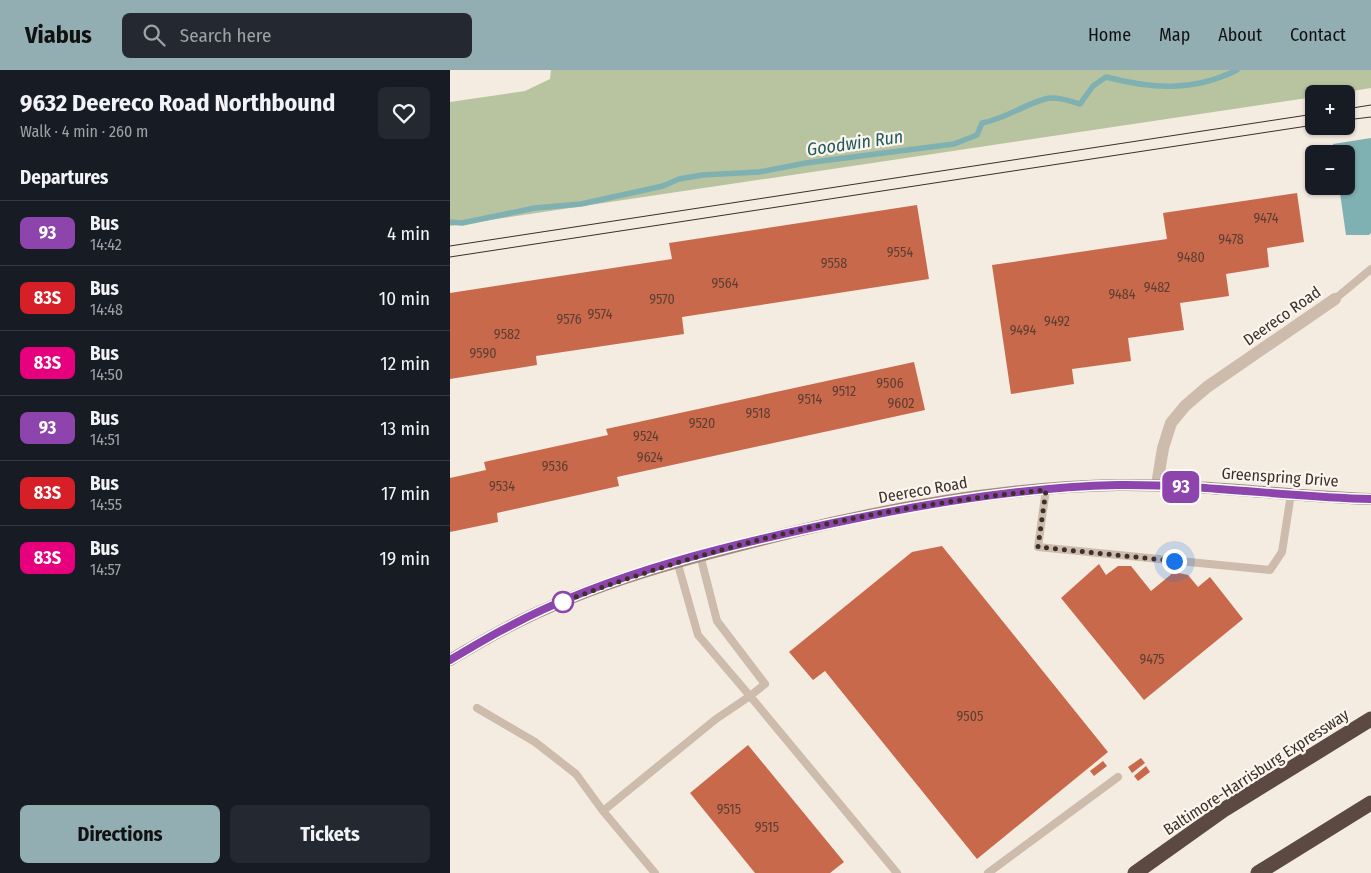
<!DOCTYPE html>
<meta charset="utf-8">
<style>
:root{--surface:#171b24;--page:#242831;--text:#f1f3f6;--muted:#9ea1a6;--line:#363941;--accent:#92aeb2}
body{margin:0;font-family:"Fira Sans Condensed",sans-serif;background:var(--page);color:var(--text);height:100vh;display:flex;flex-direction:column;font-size:19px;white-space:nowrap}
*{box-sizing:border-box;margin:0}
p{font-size:16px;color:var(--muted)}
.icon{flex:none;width:28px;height:28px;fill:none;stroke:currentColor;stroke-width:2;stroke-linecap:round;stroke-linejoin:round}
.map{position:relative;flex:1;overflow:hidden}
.panel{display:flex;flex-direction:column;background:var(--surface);width:450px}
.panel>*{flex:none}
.badge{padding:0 10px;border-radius:8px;font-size:18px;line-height:32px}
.controls{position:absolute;left:855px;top:15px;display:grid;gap:10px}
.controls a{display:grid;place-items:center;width:50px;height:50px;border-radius:8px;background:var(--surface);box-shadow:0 1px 4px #0004;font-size:25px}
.you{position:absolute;width:25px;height:25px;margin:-12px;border:4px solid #fff;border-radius:50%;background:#1a73e8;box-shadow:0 0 0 8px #1a73e833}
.map>.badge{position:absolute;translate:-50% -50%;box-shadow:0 0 0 2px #fff}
h2{padding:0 20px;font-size:19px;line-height:45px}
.round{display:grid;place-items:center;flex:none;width:52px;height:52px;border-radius:8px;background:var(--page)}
.overview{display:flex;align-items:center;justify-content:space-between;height:85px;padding:0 20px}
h1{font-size:24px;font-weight:700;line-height:38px}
.button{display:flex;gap:10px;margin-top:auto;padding:10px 20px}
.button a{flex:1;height:58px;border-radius:8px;background:var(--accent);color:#111;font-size:20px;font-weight:700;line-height:58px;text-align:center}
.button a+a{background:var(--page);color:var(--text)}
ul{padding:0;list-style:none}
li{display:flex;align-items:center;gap:15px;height:65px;padding:0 20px;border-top:1px solid var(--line)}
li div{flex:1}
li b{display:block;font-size:19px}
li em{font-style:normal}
li .badge{min-width:55px;font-weight:700;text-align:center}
header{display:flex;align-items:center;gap:30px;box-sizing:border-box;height:70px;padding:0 25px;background:var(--accent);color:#111}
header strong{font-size:24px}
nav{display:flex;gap:28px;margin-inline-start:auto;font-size:18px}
.search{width:350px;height:45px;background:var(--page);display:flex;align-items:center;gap:12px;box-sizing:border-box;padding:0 18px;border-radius:8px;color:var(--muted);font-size:19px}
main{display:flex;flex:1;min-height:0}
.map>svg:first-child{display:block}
.green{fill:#b8c4a0}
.water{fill:#7fb0b2}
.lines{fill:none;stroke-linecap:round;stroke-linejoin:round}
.stream{stroke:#7fb0b2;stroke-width:5.5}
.building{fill:#c8694b}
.service{stroke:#cdbbac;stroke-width:8}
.minor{stroke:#cdbbac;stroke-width:12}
.secondary{stroke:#a18a7d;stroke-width:12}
.motorway{stroke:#5c4a42;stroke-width:15}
.tram{stroke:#3b302b;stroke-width:1}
.line-casing{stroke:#fff;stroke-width:11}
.line{stroke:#8e44ad;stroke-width:8}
.walk{stroke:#3b302b;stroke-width:5;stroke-dasharray:0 9}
.stop-dot{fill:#fff;stroke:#8e44ad;stroke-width:2.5}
.labels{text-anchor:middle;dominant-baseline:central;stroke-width:4.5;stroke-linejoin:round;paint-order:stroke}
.number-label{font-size:14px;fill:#5e3e33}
.street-label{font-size:16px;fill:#3b302b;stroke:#fbf5ee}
.water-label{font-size:18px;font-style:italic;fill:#1f5a5e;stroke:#fbf5ee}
</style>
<header>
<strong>Viabus</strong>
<div class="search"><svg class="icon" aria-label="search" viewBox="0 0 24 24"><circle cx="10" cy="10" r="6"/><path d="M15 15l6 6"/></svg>Search here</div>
<nav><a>Home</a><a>Map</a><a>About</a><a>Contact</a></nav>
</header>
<main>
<section class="panel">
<div class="overview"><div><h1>9632 Deereco Road Northbound</h1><p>Walk · 4 min · 260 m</p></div><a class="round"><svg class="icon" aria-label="heart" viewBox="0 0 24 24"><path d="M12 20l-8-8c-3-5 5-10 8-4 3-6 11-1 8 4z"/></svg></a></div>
<h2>Departures</h2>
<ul>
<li><span class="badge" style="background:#8e44ad;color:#fff">93</span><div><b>Bus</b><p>14:42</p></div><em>4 min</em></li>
<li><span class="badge" style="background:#d61f26;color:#fff">83S</span><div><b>Bus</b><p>14:48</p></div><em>10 min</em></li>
<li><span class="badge" style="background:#e6007e;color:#fff">83S</span><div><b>Bus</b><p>14:50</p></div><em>12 min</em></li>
<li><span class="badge" style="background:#8e44ad;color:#fff">93</span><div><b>Bus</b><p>14:51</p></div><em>13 min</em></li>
<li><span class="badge" style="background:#d61f26;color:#fff">83S</span><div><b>Bus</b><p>14:55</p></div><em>17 min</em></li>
<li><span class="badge" style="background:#e6007e;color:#fff">83S</span><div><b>Bus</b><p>14:57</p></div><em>19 min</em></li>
</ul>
<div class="button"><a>Directions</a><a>Tickets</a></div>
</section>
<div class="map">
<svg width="921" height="803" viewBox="0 0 921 803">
<rect width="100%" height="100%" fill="#f4ebe1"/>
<path class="green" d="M101,0H921V18L884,24H864V27L0,156V32L75,21L100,9Z"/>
<path class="water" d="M921,68V163L919,165H896L889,116H896V84H884L883,74Z"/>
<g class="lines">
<path class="stream" d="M0,152L12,153L85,138L131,134L213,116L229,109L252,105L309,102L356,93L504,74L527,65L532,53C555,49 573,35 595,29C606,26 620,31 630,34L643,16L656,7C702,19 743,22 787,0"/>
</g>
<path class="building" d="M847,123L854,172L817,178L819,197L776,204L779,226L730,233L734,260L678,268L681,291L622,299L624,314L561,324L542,195L717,169L713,143Z
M467,135L479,209L232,247L234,264L86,286L87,295L0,309V223L222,189L219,173Z
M464,292L475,340L167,407L169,416L47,443L48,452L0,462V408L36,400L34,392L158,365L156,359Z
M492,476L658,682L527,789L375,601L363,610L339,582L462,482Z
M649,494L656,505L668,496H681L701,521L724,502L738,505L748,517L760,507L793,549L694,630L611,528Z
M298,675L394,792L380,803H305L240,723Z
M691,688L695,693L682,703L678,697Z
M653,691L657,696L644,706L640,701Z
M696,696L700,702L688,711L684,706Z"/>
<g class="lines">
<path class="service" d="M885,229L921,199
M596,419L588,477L820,500L832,482L841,424
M250,485L267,551L315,614L300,626L447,803
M27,638L85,672L126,704L153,741
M205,803L153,741L266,649L300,626L248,565L227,491
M538,803L668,707"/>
<path class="minor" d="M707,415L713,378L721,353L735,336L757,317L885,229"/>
<path class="secondary" d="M0,590C19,579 38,567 58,557C147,510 246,486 343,462C449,436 559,417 668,415C753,414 837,426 921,429"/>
<path class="motorway" d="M685,803L775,739L921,649
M808,803L921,733"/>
<path class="tram" d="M896,39L921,35
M896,50L921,47
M0,176L864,44
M0,187L864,55"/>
</g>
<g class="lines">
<g class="line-casing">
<path id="line" d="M0,590C19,579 38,567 58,557C160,502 290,472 403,449C490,431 579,417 668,415C753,414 837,427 921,429"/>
</g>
<use href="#line" class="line"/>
<path class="walk" d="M113,532L107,534C264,474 429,436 596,420L588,477L724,491"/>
</g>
<circle class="stop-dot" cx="113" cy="532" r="10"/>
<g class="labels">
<g class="number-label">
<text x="816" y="148">9474</text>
<text x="781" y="169">9478</text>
<text x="450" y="182">9554</text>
<text x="741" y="187">9480</text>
<text x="384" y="193">9558</text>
<text x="275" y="213">9564</text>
<text x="707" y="217">9482</text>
<text x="672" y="224">9484</text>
<text x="212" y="229">9570</text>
<text x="150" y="244">9574</text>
<text x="119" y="249">9576</text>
<text x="607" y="251">9492</text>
<text x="573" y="260">9494</text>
<text x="57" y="264">9582</text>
<text x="33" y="283">9590</text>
<text x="440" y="313">9506</text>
<text x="394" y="321">9512</text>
<text x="360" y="329">9514</text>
<text x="451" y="333">9602</text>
<text x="308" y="343">9518</text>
<text x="252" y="353">9520</text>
<text x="196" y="366">9524</text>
<text x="200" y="387">9624</text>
<text x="105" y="396">9536</text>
<text x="52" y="416">9534</text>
<text x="702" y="589">9475</text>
<text x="520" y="646">9505</text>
<text x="279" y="739">9515</text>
<text x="317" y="757">9515</text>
</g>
<g class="street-label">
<text transform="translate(832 246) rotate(-35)">Deereco Road</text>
<text transform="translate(830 407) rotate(4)">Greenspring Drive</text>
<text transform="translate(473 420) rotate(-10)">Deereco Road</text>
<text transform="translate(806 702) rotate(-33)">Baltimore-Harrisburg Expressway</text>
</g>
<g class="water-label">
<text transform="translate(405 73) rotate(-8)">Goodwin Run</text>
</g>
</g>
</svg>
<div class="controls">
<a>+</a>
<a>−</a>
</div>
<div class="you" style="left:724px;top:491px"></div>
<b class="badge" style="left:731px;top:417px;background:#8e44ad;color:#fff">93</b>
</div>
</main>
